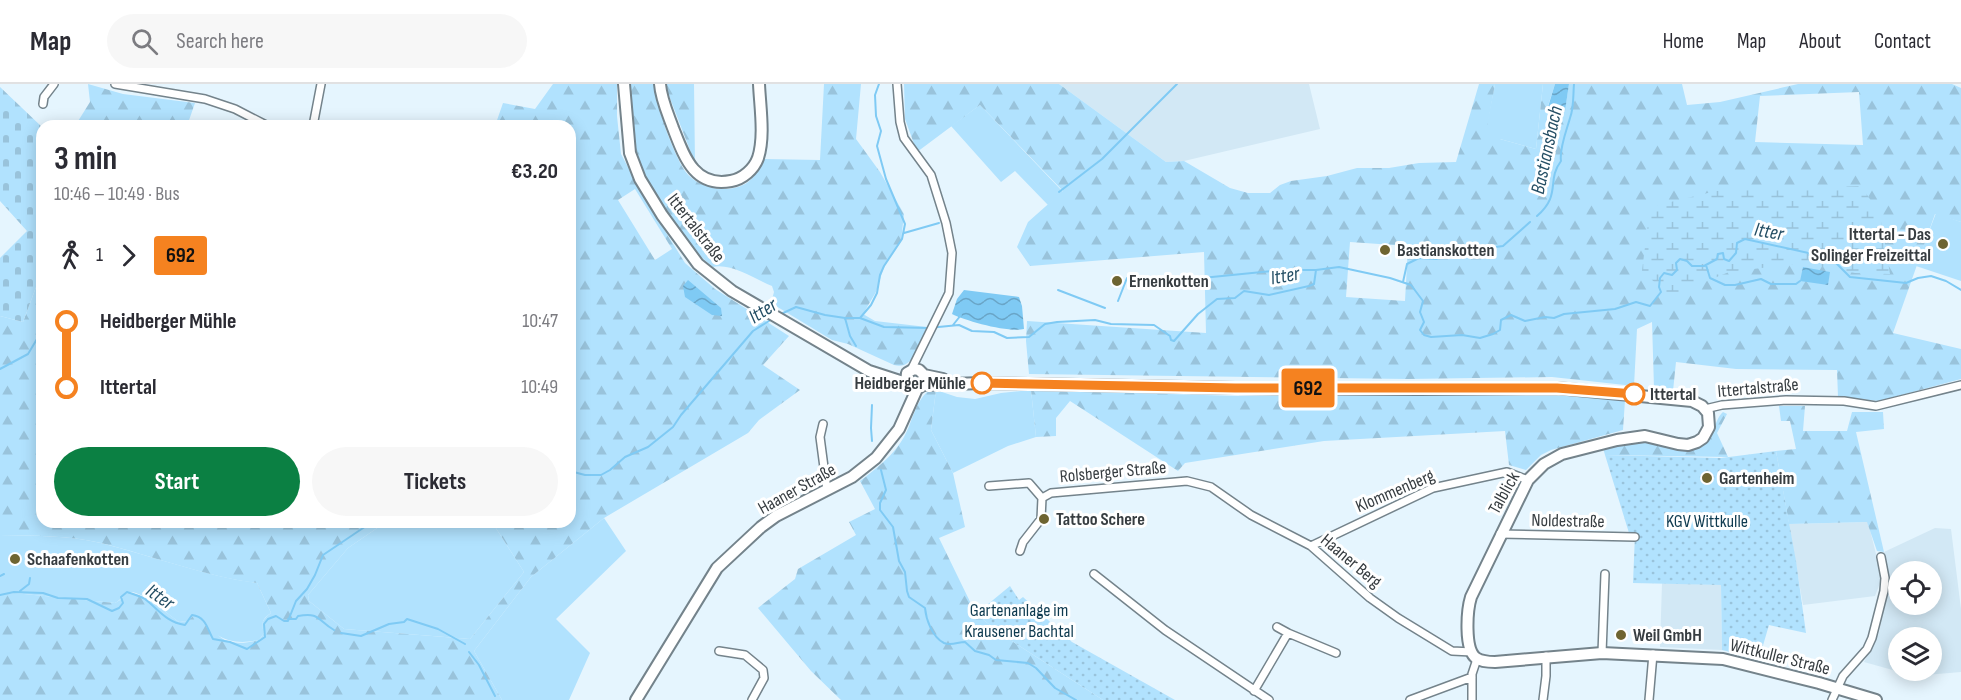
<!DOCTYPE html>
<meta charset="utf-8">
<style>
:root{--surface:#fff;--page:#f7f7f7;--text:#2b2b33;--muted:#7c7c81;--line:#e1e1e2;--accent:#0b8043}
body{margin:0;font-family:"Sofia Sans Condensed",sans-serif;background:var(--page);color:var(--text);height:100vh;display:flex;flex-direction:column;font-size:22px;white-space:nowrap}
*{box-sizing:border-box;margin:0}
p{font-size:20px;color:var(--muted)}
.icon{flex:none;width:33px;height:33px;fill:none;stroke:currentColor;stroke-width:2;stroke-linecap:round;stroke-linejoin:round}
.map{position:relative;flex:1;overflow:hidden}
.drawer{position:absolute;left:36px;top:36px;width:540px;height:408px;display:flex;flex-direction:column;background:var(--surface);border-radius:18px;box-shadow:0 3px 15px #0003}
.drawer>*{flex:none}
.badge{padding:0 12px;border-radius:4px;font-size:21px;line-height:39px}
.buttons{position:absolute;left:1888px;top:477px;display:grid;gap:12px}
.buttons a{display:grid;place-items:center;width:54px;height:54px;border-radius:50%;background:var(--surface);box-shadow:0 3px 15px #0003;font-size:30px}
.map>.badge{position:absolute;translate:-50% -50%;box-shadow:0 0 0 3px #fff}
.legs{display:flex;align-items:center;gap:9px;height:66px;padding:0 18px;font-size:20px}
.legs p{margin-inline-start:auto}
.headline{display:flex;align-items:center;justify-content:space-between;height:102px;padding:0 18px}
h1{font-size:33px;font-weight:700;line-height:45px}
.button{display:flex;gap:12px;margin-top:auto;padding:12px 18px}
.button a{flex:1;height:69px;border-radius:36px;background:var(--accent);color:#fff;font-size:24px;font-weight:700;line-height:69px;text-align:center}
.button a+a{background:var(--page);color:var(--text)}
ul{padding:0 18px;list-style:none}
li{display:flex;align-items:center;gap:21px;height:66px;font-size:22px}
li i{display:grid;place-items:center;width:9px;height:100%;margin:0 8px;background:currentColor}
li i::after{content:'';width:15px;height:15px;margin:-8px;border:4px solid;border-radius:50%;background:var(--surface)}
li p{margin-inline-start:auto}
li:first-child i{background:linear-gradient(#0000 50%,currentColor 0)}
li:last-child i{background:linear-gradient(currentColor 50%,#0000 0)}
header{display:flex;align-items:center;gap:36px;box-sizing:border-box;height:84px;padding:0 30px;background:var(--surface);border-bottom:2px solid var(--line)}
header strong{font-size:28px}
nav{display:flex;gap:33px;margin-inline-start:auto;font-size:21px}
.search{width:420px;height:54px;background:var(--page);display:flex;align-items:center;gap:15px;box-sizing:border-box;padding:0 21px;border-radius:33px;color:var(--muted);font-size:22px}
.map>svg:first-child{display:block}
.built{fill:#d2e8f5;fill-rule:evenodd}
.grass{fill:#b1e2fe}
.forest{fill:url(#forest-firs);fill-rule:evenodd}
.wetland{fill:url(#wetland-marsh)}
.cemetery{fill:url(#cemetery-stones)}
.garden{fill:url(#garden-dots)}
.water{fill:url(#water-waves)}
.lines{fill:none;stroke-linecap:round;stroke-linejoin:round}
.stream{stroke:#7fcaf4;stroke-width:2}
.street-casing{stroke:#74838b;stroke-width:10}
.secondary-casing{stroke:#74838b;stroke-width:14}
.street{stroke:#fff;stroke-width:7}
.secondary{stroke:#fff;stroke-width:10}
.line-1-casing{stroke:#fff;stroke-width:14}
.line-1{stroke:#f58220;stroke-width:9}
.poi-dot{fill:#6e6431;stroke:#fff;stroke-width:2}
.stop-1-dot{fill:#fff;stroke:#f58220;stroke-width:3}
.labels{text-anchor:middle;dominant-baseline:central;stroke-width:6;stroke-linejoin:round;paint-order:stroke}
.street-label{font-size:18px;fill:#373d41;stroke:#fff}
.poi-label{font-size:18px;font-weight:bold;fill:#373d41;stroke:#fff;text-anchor:start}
.stop-label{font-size:18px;font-weight:bold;fill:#373d41;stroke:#fff;text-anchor:end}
.park-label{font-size:18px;fill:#0f3b50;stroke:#fff}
.water-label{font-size:20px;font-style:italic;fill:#244e64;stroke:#fff}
</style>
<header>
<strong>Map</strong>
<div class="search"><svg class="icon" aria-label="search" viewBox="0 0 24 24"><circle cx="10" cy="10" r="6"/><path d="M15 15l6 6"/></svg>Search here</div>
<nav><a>Home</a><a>Map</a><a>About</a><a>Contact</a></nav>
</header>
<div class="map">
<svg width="1961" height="616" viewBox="0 0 1961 616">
<defs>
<pattern id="forest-firs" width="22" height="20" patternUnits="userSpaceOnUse" patternTransform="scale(1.5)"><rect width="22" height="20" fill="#b1e2fe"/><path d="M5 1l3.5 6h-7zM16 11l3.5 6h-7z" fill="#99c3db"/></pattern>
<pattern id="wetland-marsh" width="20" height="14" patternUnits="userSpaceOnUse" patternTransform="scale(1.5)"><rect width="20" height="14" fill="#b1e2fe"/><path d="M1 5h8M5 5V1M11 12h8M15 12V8" fill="none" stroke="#99c3db"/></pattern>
<pattern id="cemetery-stones" width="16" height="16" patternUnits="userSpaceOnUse" patternTransform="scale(1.5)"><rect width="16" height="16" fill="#b1e2fe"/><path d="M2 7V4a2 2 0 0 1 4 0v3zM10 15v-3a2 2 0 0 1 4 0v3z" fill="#99c3db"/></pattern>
<pattern id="garden-dots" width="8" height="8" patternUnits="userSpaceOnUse" patternTransform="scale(1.5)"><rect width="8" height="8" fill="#b1e2fe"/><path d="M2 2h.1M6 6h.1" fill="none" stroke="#99c3db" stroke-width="1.8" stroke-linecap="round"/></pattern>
<pattern id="water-waves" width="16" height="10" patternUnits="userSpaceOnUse" patternTransform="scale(1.5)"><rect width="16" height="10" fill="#7fcaf4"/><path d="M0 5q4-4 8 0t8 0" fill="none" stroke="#69a5c7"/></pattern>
</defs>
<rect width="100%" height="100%" fill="#e5f5fe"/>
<path class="built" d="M1059,0H1309L1320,45L1184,77L1166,78Z
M1868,438L1882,494L1875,512L1803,521L1789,440Z
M1935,444L1951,445L1961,525V588L1914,592L1864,578L1879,549L1888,503L1884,468ZM1899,488H1932V520H1899ZM1899,554H1932V586H1899Z
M1662,499L1721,501L1722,566L1660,563Z"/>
<path class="grass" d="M1495,0H1543L1536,65L1500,55H1484Z
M980,21L1063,108L1048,121L1015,87L1001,98L951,42Z
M1936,129L1961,138V197L1916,182Z
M936,306L957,313L975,315L1001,309L1031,306L1036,353L1008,362L953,389L931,346Z
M604,434L626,467L556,535L590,569L569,616H502L474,567L531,493Z
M386,438H492L524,488L470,555L344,545L309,517L308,511L348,464Z
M0,451C33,452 68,451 101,459C153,472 204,492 257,499L271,529C262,535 261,539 264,549L259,556C226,563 216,550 191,533L187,537L179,538C169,531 142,507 130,508C124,509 121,516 115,519L14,509L0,511Z"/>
<path class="forest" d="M88,0L123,10L195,19L187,42H75L90,18Z
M553,0H617V32L621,70L644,113L685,179L715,205L789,252L763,281L800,306L759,336L748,349L604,434L531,493L474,567L502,616H0V511L14,509L115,519L120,516L125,510C139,504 167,530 179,538L187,537L196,530L201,531C208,536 212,543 217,550C228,562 245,559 259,556L264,549C260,539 263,535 271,529L257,499C203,492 153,472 101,459C68,451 33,452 0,451V232L23,238L42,187V438H386L348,464L308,511L309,517L344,545L470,555L524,488L492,438H570V42H495L503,19L535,25ZM635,105L672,165L655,176L618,116Z
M630,0H654C656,21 673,69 685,87C697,105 731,111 748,98C756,92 760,83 764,75L820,76L824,0H861L856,55L880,88L904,130L901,157L884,183L876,208L863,230L875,237L927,243C921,257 914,287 894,281L848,260L832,256L771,219L774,208L772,202C755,195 731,179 713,183C682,160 637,89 631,51C629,35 630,17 630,0Z
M666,0H694L695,79L666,4Z
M904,0H1059L1166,78L1184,77L1230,104L1248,109H1270L1280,101L1291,97L1327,92L1357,84H1389L1419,79L1456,78L1479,0H1495L1485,55H1500L1536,65L1543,0H1555L1548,22L1565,26L1569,0H1682L1687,21L1720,18L1798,0H1952L1961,4V138L1935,130L1893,249L1961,265V295L1879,317L1838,313L1837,286L1736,285L1676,278L1673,307L1654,304L1652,238L1637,245L1634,302L1552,293L1408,295L1029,290L1026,257L1027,237L1206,249L1204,168L1030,182L1017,163L1028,138L1063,107L980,21L917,68L905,35ZM1859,8L1863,61L1755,58L1760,12ZM1350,158L1408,162L1405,217L1346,213Z
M936,306L931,346L953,389L965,443L939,454L976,530L1004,552L1103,616H841L811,587L758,524L795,495L798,485L856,451L849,438L875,425L860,397C876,385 894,371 904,353C913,337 914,320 928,307Z
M1031,306L1238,312H1566L1625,316L1623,346L1551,366L1541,371L1526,386L1509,381L1505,347L1324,357L1185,379L1178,387L1070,317L1056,334V352L1036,353Z
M1779,322H1805L1803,347H1847L1852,328H1883L1884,345L1856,348L1884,468L1877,467L1867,438L1789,440L1776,367L1796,365L1790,337H1781Z
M1723,328L1727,330L1717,349L1728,373L1605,371L1603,364C1617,361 1631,357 1645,358C1662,358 1685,371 1701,363C1714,357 1713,337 1723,328Z"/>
<path class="wetland" d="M1861,102L1880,130L1890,190L1855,189L1801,179L1729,188L1670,212L1642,187L1650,123L1716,107Z"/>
<path class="cemetery" d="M0,3L42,43V187L23,238L0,232V174L27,147L0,117Z"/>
<path class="garden" d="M1776,367L1796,477L1806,549L1769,541L1759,575L1722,566L1721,501L1633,499L1635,450L1629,449L1605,371L1721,374Z
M1010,502L1019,516L1023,513L1072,558L1175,616H1103L1004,552L976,530Z"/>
<path class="water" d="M1555,0H1569L1565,27L1559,28L1548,23Z
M1803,183L1830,188L1828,201L1800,197Z
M688,196L721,224L722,232L712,231L685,213L683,202Z
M964,206L1019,213L1022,222L1024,245C1009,249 966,237 952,230L957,215Z"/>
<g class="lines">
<path class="stream" d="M1059,108L1102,75L1177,0
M1537,132C1562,110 1546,97 1561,77C1559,65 1567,45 1570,34C1574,24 1573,11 1574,0
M904,149L939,139
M1706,181L1710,194L1725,201H1735L1761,195L1771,200H1796L1800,197
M1403,198L1407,180L1419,174L1437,175L1443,166L1455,168L1461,163C1472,164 1470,169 1483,162L1488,164L1503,162L1530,138
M1058,206L1105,224
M1118,217L1127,194H1202L1282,186H1316
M779,231L796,223L825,231L845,234H860L884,243L928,244L959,241L972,247L994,248L1007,254L1029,253L1045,240L1057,238L1095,236L1111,240L1154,241L1170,252L1171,256L1174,257L1198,230L1217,215L1235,214L1244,207L1269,211L1309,202L1314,200L1316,186L1339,183L1390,194L1411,201L1423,217L1420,228L1424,238L1420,246L1424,251L1431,253L1462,251L1480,254L1493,250L1500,246L1501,236L1511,231L1525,237L1545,233L1554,234L1564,230L1615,225L1636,218L1650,222L1661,208L1659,203L1660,194L1664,189L1672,191L1677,186L1676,179L1680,175L1687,177L1692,182H1704L1717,175L1718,170L1723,169L1724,175L1729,177L1736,169L1737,159L1745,155L1831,174L1850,193L1906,199L1918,194L1931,192L1946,197L1961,206
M845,234L850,252L856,262
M860,234L871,221L877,209L880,191L884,182L902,155L905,140L886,95L877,62L881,47L876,32L875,11L879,0
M953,241L961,231
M0,285L28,270L37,255L42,251
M872,357L871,344L872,321
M881,386L886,406L880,419V426L893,443L899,477L905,488L907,507L909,513L925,524C926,535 932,553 944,559C951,562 958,558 965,558L975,567L989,571L996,576L1028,579L1036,584L1055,604L1076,616
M570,387L585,391H601L610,386L625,373L648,363L673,343L681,331L753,247L772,235
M0,492L4,490
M20,507L29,500L30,494
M0,511L14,508L43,509L58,514L87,515L112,527L119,524L123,519L121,513L127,508C133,510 140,512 145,515C159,526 166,538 185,541L192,531C206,533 207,544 213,555L230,558L247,565L265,553L264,540L268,535L276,532L284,537H288L296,517L307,505L315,491L323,471L372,438
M288,535H296L298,532C320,528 317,536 334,546
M341,549L361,552L389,540L404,538L407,535L438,545L465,560
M469,568L479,581L495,612"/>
<g class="street-casing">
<path id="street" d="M115,0L205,15L235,25L268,42
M897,0L900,38L904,54L931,91L946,139L952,169L949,209L911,286
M43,20L44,13L54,0
M313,42L321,0
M1705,325L1722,321L1786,316L1844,317L1876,322L1961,301
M823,340L820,353L827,406
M989,402L1029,399L1042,414
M1042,414L1051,409L1187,397L1211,403L1251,431L1311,462L1370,514L1398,534L1452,567L1472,568
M1500,450L1635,453
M1311,462L1433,404L1507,388L1528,396
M1020,467L1023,458L1041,435L1042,414
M1094,490L1165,546L1269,616
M1277,543L1288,549
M719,567L745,571L763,586L764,594L752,616
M1602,569L1605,490
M1254,607L1288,549L1336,569
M1410,616L1472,593
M1472,616V590L1477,575
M1543,616L1546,592V572
M1649,616L1653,570
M1832,616L1843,592L1867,565L1872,554L1884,507L1885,494L1881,473"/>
</g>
<g class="secondary-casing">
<path id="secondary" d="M624,0L630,69L640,95L662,131L698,180L732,207L869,287L906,299L912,305H917L923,301L982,299L1235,304L1419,305L1557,304L1692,317L1702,322L1708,329L1709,343L1703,354L1697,358L1688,361L1678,360L1645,352L1617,356L1562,370L1544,380L1528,396L1471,513C1467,526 1464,565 1476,574C1482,578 1489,578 1495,578L1602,569L1723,575L1819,599L1876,616
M660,0C661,15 668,30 673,44C684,72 694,104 731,97C743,95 754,85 758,74C765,52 760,23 759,0
M906,299L907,289L914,285L919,286L924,291L943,295
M636,616L717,484L761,443L776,432L852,393L876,374L899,345L917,305"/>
</g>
<use href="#street" class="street"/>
<use href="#secondary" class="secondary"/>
</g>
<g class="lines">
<g class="line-1-casing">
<path id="line-1" d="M982,299L1235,304H1557L1634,310"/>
</g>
<use href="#line-1" class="line-1"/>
</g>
<g class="poi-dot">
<circle cx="1943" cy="160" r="6"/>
<circle cx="1385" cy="166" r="6"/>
<circle cx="1117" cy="197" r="6"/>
<circle cx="1707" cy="394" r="6"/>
<circle cx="1044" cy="435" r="6"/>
<circle cx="15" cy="475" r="6"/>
<circle cx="1621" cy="551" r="6"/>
</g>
<g class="stop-1-dot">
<circle cx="982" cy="299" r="10"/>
<circle cx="1634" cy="310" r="10"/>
</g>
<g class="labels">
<g class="street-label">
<text transform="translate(696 144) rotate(52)">Ittertalstraße</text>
<text transform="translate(1758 304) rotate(-5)">Ittertalstraße</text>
<text transform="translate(1113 388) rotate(-5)">Rolsberger Straße</text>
<text transform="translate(797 405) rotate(-29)">Haaner Straße</text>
<text transform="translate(1395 407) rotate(-23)">Klommenberg</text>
<text transform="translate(1504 409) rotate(-61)">Talblick</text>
<text transform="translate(1568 437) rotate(1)">Noldestraße</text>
<text transform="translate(1351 477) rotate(40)">Haaner Berg</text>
<text transform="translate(1780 573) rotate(14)">Wittkuller Straße</text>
</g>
<g class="poi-label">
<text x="1931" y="150" text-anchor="end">Ittertal - Das<tspan x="1931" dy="21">Solinger Freizeittal</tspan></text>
<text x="1397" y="166">Bastianskotten</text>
<text x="1129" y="197">Ernenkotten</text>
<text x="1719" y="394">Gartenheim</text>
<text x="1056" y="435">Tattoo Schere</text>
<text x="27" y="475">Schaafenkotten</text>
<text x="1633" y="551">Weil GmbH</text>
</g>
<g class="stop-label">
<text x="966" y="299">Heidberger Mühle</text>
<text x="1650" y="310" text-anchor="start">Ittertal</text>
</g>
<g class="park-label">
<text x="1707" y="437">KGV Wittkulle</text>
<text x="1019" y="526">Gartenanlage im<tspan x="1019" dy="21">Krausener Bachtal</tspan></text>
</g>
<g class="water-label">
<text transform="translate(1547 66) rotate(-78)">Bastiansbach</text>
<text transform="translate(1769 148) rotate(10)">Itter</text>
<text transform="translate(1285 192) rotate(-10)">Itter</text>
<text transform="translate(763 227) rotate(-33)">Itter</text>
<text transform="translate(160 513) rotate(34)">Itter</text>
</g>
</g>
</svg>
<div class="buttons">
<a><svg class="icon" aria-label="locate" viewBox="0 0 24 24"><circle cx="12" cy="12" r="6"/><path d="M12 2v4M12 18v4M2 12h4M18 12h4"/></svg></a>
<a><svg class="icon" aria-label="layers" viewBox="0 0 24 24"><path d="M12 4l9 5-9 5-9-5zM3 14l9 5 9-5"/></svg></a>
</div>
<b class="badge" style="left:1308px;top:304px;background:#f58220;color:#111">692</b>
<section class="drawer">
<div class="headline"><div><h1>3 min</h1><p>10:46 – 10:49 · Bus</p></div><b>€3.20</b></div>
<div class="legs"><svg class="icon" aria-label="walk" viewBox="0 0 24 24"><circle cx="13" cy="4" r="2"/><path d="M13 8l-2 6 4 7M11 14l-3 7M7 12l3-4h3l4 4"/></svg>1<svg class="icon" aria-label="forward" viewBox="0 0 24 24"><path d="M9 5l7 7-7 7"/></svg><b class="badge" style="background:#f58220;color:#111">692</b></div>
<ul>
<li><i style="color:#f58220"></i><b>Heidberger Mühle</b><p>10:47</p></li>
<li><i style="color:#f58220"></i><b>Ittertal</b><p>10:49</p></li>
</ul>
<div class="button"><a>Start</a><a>Tickets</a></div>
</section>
</div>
